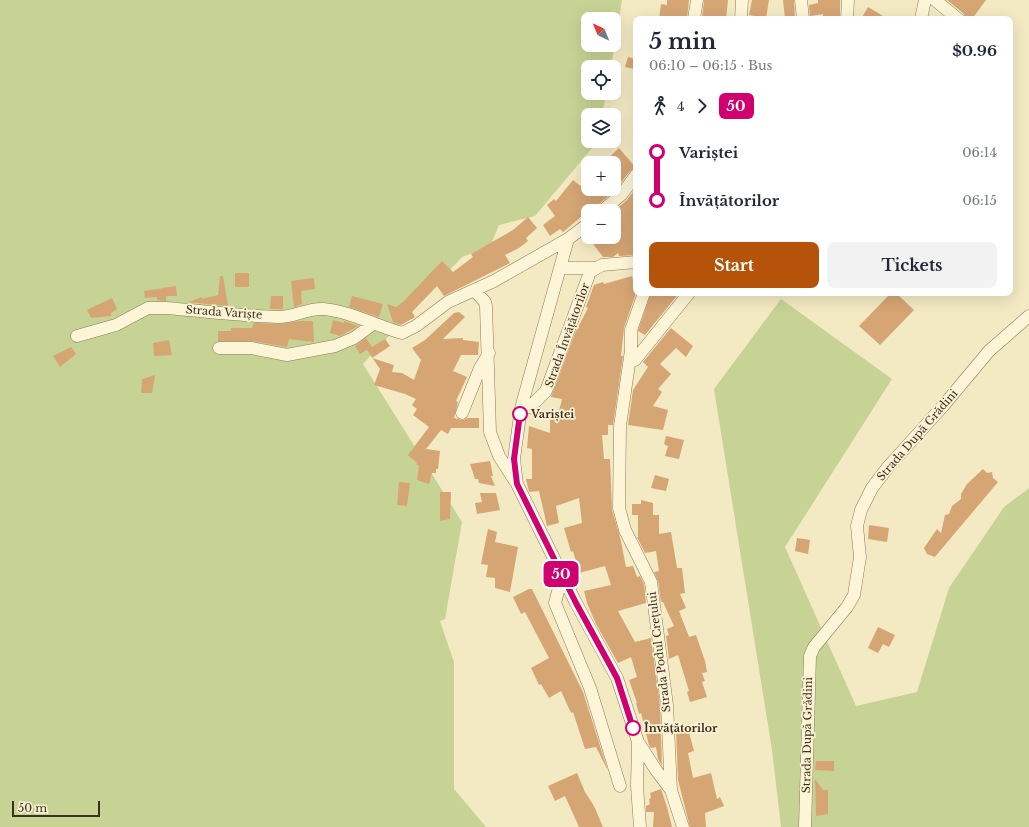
<!DOCTYPE html>
<meta charset="utf-8">
<style>
:root{--surface:#fff;--page:#f2f2f3;--text:#1f2937;--muted:#747a83;--accent:#b45309}
body{margin:0;font-family:"Libre Baskerville",serif;background:var(--page);color:var(--text);height:100vh;display:flex;flex-direction:column;font-size:15px;white-space:nowrap}
*{box-sizing:border-box;margin:0}
p{font-size:13px;color:var(--muted)}
.icon{flex:none;width:22px;height:22px;fill:none;stroke:currentColor;stroke-width:2;stroke-linecap:round;stroke-linejoin:round}
.map{position:relative;flex:1;overflow:hidden}
.side{position:absolute;left:633px;top:16px;width:380px;height:280px;display:flex;flex-direction:column;background:var(--surface);border-radius:8px;box-shadow:0 4px 16px #0002}
.side>*{flex:none}
.badge{padding:0 8px;border-radius:6px;font-size:14px;line-height:26px}
.needle{width:26px;rotate:316deg}
.controls{position:absolute;left:581px;top:12px;display:grid;gap:8px}
.controls a{display:grid;place-items:center;width:40px;height:40px;border-radius:8px;background:var(--surface);box-shadow:0 4px 16px #0002;font-size:20px}
.scale{position:absolute;left:12px;bottom:10px;width:88px;box-sizing:border-box;padding-left:4px;border:2px solid #3f301d;border-top:0;font-size:11px;line-height:14px;white-space:nowrap;color:#3f301d;-webkit-text-stroke:3px #faf2d4;paint-order:stroke}
.map>.badge{position:absolute;translate:-50% -50%;box-shadow:0 0 0 2px #fff}
.legs{display:flex;align-items:center;gap:6px;height:44px;padding:0 16px;font-size:13px}
.legs p{margin-inline-start:auto}
.head{display:flex;align-items:center;justify-content:space-between;height:68px;padding:0 16px}
h1{font-size:22px;font-weight:800;line-height:30px}
.primary-button{display:flex;gap:8px;margin-top:auto;padding:8px 16px}
.primary-button a{flex:1;height:46px;border-radius:8px;background:var(--accent);color:#fff;font-size:16px;font-weight:800;line-height:46px;text-align:center}
.primary-button a+a{background:var(--page);color:var(--text)}
ul{padding:0 16px;list-style:none}
li{display:flex;align-items:center;gap:14px;height:48px;font-size:15px}
li i{display:grid;place-items:center;width:6px;height:100%;margin:0 5px;background:currentColor}
li i::after{content:'';width:10px;height:10px;margin:-5px;border:3px solid;border-radius:50%;background:var(--surface)}
li p{margin-inline-start:auto}
li:first-child i{background:linear-gradient(#0000 50%,currentColor 0)}
li:last-child i{background:linear-gradient(currentColor 50%,#0000 0)}
.map>svg:first-child{display:block}
.green{fill:#c7d395;fill-rule:evenodd}
.building{fill:#d6a574}
.lines{fill:none;stroke-linecap:round;stroke-linejoin:round}
.minor-casing{stroke:#907a57;stroke-width:13}
.minor{stroke:#fdf5d8;stroke-width:12}
.line-1-casing{stroke:#fff;stroke-width:9}
.line-1{stroke:#d0006e;stroke-width:6}
.stop-1-dot{fill:#fff;stroke:#d0006e;stroke-width:2}
.labels{text-anchor:middle;dominant-baseline:central;stroke-width:3.5;stroke-linejoin:round;paint-order:stroke}
.street-label{font-size:11px;fill:#3f301d;stroke:#faf2d4}
.stop-label{font-size:11px;font-weight:bold;fill:#3f301d;stroke:#faf2d4;text-anchor:start}
</style>
<div class="map">
<svg width="1029" height="827" viewBox="0 0 1029 827">
<rect width="100%" height="100%" fill="#f3e9c3"/>
<path class="green" d="M0,0H622L611,67H588V93H606L602,115H588V141H598L535,216L499,225L490,247L462,257L363,364L462,522L445,619L440,621L454,662V789L486,827H0ZM588,19H614V45H588Z
M781,299L892,379L785,547L856,706L917,692L949,588L1004,507L1029,488V827H781L772,750L714,389Z"/>
<path class="building" d="M667,0H689L687,19H659L661,4L667,5Z
M704,0H728L726,19H702Z
M752,0H769L766,18L749,15Z
M783,0H794L795,19H785Z
M818,0H840V19H823V14L810,16L809,5L818,3Z
M947,0H986L972,19H966L963,13Z
M868,7L888,19H861Z
M628,57L636,59L634,69L625,67Z
M619,148L636,168L630,171L616,189L597,206L595,211H588L563,232L560,229L550,236L543,225L555,216L547,205L554,199L556,201L573,180L583,188L588,183V189H614V163H603Z
M636,188V255L619,256L618,253L613,257H603L591,241L596,237H614V211L627,200Z
M528,217L537,228L526,238L528,241L519,248L505,255L510,263L444,296L437,286L412,312L415,317L401,325L393,322L387,304L396,307L403,302L442,261L453,272L473,257L471,254L513,230Z
M235,273H249V287H235Z
M220,276H223L228,306L188,302L202,297V299L218,295Z
M632,276L636,293L624,328L621,356H623L613,425H608V435H602L604,459H610L612,510L620,537L626,567L633,566L637,577L640,576L644,584L646,603L618,611L635,642L651,638L660,706L662,766L658,759L656,747L651,748L649,745L641,713L639,714L636,703H637L629,680L637,677L631,657L618,663L596,624L587,603L584,591L611,585L605,566L579,573L573,551L571,552L564,528L582,523L579,498L556,506L559,523L547,526L539,491L529,492L526,479H532V449L527,448L529,426L550,433V415H558L562,399L551,397L575,333L588,308L586,307L594,285L603,282L604,284Z
M314,278L315,289L301,291L302,304L294,307L291,281Z
M176,286L177,296H166V301L157,300V297L145,298L144,291Z
M651,293H679L645,335L638,331Z
M891,293H896L914,310L880,345L859,326Z
M271,296H283V309H270Z
M352,296L383,304L379,317L349,307Z
M112,298L117,309L111,313V316L91,318L87,310Z
M459,312L465,317L443,339L463,338V340L479,342L478,355H461L453,371L467,377L456,401L458,402L454,418L463,420L468,418H479V428H451L448,434L441,430L426,449L440,451L438,469H436V473H432L429,484L417,480L419,466L416,464L417,463L408,455L429,427L413,415L417,409L412,405L416,399L405,394L374,385L380,369L367,350L385,339L390,346L372,358L394,365L392,372L402,373L414,380L421,360L412,348L425,340L454,313Z
M333,320L344,323V321L358,326L340,336L330,333Z
M301,321H313L314,342L289,339L287,347L252,341H218V331H231V328H252L254,323L279,324Z
M671,328L693,346L686,357L676,348L660,364L671,374L658,389L662,392L653,406L668,410L663,430L628,425L633,390L648,367L643,362Z
M366,338L372,347L360,354L355,346Z
M169,340L172,355L154,356L153,343Z
M71,347L76,354L60,367L53,356Z
M155,375L152,393H141L142,379Z
M666,436L684,440L679,459L665,456L668,446L664,444Z
M490,461L493,476H491L495,486L479,483L478,479H475L470,464Z
M983,469L987,473L992,472L993,478L998,482L934,558L935,557L927,554L924,548L937,529L941,533L945,515L949,514L952,506L961,499V494L967,484Z
M655,475L669,479L666,491L651,488Z
M399,482L410,483L407,506L397,505Z
M440,492H451L450,519L440,521Z
M480,493H496L500,510L477,514L475,503L482,502Z
M641,500L653,503V515H659V534L671,532L677,568H682L685,593L680,594L686,608L679,611L689,637L696,635L705,661L707,672L702,673L705,681L702,682L707,697L690,702L687,692L689,691L678,655L669,659L666,636L669,635L667,629L674,626L663,602H661L658,581L654,572L659,571L656,551L645,553L637,537H638V515H632V504H641Z
M869,525L889,528L887,542L868,539Z
M488,529L497,532L495,542L518,547L510,592L495,588V578L486,577L488,565L481,564Z
M797,538L810,540L808,554L795,551Z
M529,589H532L583,692L608,771L596,747L585,749L573,712L571,713L561,691L549,698L541,684L539,685L531,668L549,658L525,612L521,614L513,597Z
M878,627L895,635L889,647L883,644L878,653L868,648Z
M687,725L694,751L688,753L693,778L711,773L717,799L720,797L724,806L705,813L706,827H690L678,780L676,728Z
M816,761H834V771L815,770Z
M577,773L585,792L594,806L603,827H579L565,796L555,801L548,786Z
M815,779L823,790H828V814L816,816Z
M661,789L667,807L672,827H653L654,812H646V806L650,804L649,799L651,798L650,793Z"/>
<g class="lines">
<g class="minor-casing">
<path id="minor" d="M801,0L803,19
M935,0L958,19
M694,19L697,0
M741,19L742,0
M847,19L848,0
M921,19L925,0
M602,211L622,194L636,175
M568,239L521,408L514,459L517,484L576,603L617,678L638,742L656,770L671,790
M560,268H595
M474,290L485,302L486,306L490,432L499,456L515,481
M644,293L631,330V350L620,426L619,508L625,530L651,582L652,590L667,705L671,790L683,827
M77,336L116,325L148,308H166C204,311 241,316 279,317C294,317 308,308 323,309C349,311 377,326 402,333L416,326L448,302L494,281L568,239L588,224
M219,348H251L287,355L335,346L354,338L373,324
M635,360L689,293
M521,408L530,407L546,391L590,272L602,265L636,262
M462,413L480,368L489,353
M562,576L555,603L590,688L620,786
M638,742L637,786L640,827
M805,827L810,656L814,647L847,607L854,595L860,557L857,526L861,510L872,488L888,467L943,406L989,351L1029,316"/>
</g>
<use href="#minor" class="minor"/>
</g>
<g class="lines">
<g class="line-1-casing">
<path id="line-1" d="M520,414L514,459L517,484L576,603L617,678L633,728"/>
</g>
<use href="#line-1" class="line-1"/>
</g>
<g class="stop-1-dot">
<circle cx="520" cy="414" r="7"/>
<circle cx="633" cy="728" r="7"/>
</g>
<g class="labels">
<g class="street-label">
<text transform="translate(224 312) rotate(4)">Strada Variște</text>
<text transform="translate(567 335) rotate(-70)">Strada Învățătorilor</text>
<text transform="translate(917 435) rotate(-49)">Strada După Grădini</text>
<text transform="translate(659 652) rotate(-97)">Strada Podul Crețului</text>
<text transform="translate(807 735) rotate(-89)">Strada După Grădini</text>
</g>
<g class="stop-label">
<text x="531" y="414">Variștei</text>
<text x="644" y="728">Învățătorilor</text>
</g>
</g>
</svg>
<div class="controls">
<a><svg class="needle" viewBox="-14 -14 28 28"><path d="M0-13l5 13h-10z" fill="#e53935"/><path d="M0 13l5-13h-10z" fill="#747a83"/></svg></a>
<a><svg class="icon" aria-label="locate" viewBox="0 0 24 24"><circle cx="12" cy="12" r="6"/><path d="M12 2v4M12 18v4M2 12h4M18 12h4"/></svg></a>
<a><svg class="icon" aria-label="layers" viewBox="0 0 24 24"><path d="M12 4l9 5-9 5-9-5zM3 14l9 5 9-5"/></svg></a>
<a>+</a>
<a>−</a>
</div>
<div class="scale">50 m</div>
<b class="badge" style="left:561px;top:574px;background:#d0006e;color:#fff">50</b>
<section class="side">
<div class="head"><div><h1>5 min</h1><p>06:10 – 06:15 · Bus</p></div><b>$0.96</b></div>
<div class="legs"><svg class="icon" aria-label="walk" viewBox="0 0 24 24"><circle cx="13" cy="4" r="2"/><path d="M13 8l-2 6 4 7M11 14l-3 7M7 12l3-4h3l4 4"/></svg>4<svg class="icon" aria-label="forward" viewBox="0 0 24 24"><path d="M9 5l7 7-7 7"/></svg><b class="badge" style="background:#d0006e;color:#fff">50</b></div>
<ul>
<li><i style="color:#d0006e"></i><b>Variștei</b><p>06:14</p></li>
<li><i style="color:#d0006e"></i><b>Învățătorilor</b><p>06:15</p></li>
</ul>
<div class="primary-button"><a>Start</a><a>Tickets</a></div>
</section>
</div>
